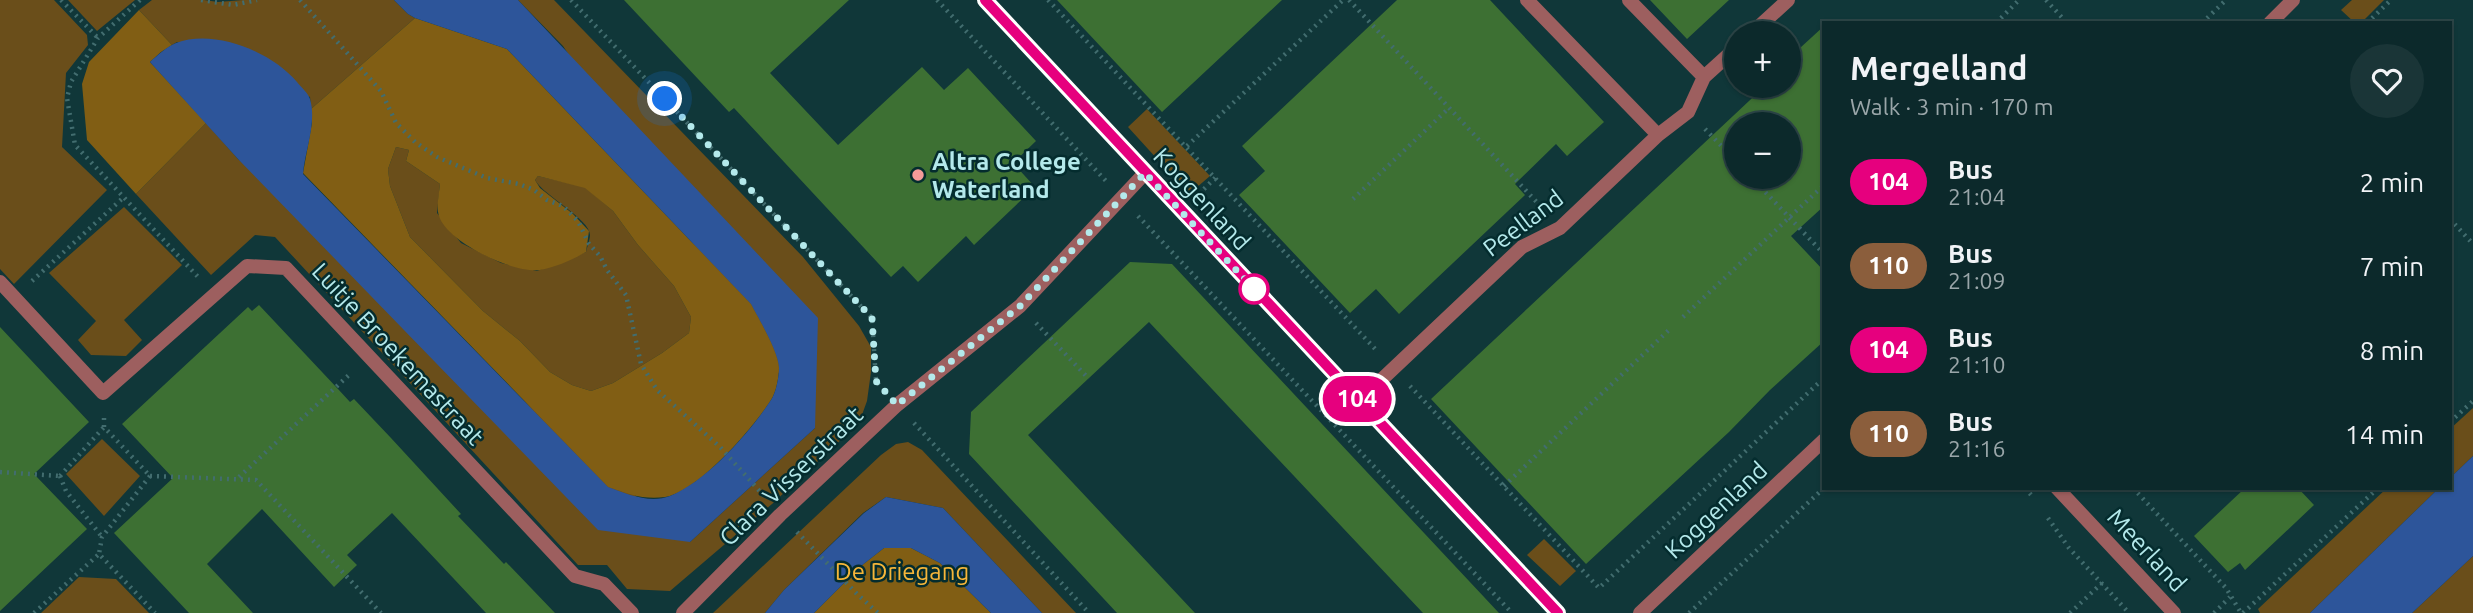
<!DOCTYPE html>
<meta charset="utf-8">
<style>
:root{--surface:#0c292b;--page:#1a3537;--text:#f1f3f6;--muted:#9aa6a9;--line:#2c4547}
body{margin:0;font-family:Ubuntu,sans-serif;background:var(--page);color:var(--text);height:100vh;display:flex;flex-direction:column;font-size:26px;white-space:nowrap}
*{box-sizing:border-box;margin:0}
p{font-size:23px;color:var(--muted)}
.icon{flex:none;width:38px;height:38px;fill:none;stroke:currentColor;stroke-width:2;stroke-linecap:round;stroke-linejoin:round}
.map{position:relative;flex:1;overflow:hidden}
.details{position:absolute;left:1822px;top:21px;width:630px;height:469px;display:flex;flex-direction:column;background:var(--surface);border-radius:0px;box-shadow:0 2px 5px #0004,0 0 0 2px var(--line)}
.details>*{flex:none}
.badge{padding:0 14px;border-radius:23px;font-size:24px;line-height:46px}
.controls{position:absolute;left:1724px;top:21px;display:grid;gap:14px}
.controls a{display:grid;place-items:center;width:77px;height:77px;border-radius:50%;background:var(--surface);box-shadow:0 2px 5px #0004,0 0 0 2px var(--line);font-size:35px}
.you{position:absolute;width:35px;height:35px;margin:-18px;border:5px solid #fff;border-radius:50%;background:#1a73e8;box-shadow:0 0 0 10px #1a73e833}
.map>.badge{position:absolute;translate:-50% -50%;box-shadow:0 0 0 4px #fff}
.round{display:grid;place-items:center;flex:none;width:74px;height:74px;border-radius:37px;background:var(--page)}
.head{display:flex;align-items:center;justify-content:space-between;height:119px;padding:0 28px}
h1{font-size:33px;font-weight:700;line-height:52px}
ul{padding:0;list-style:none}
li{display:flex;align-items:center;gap:21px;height:84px;padding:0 28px}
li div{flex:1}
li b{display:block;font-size:26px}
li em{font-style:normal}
li .badge{min-width:77px;font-weight:700;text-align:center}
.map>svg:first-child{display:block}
.green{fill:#6a4e1a}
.forest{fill:#815e14;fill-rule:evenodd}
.water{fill:#2d559a}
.building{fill:#3d7033;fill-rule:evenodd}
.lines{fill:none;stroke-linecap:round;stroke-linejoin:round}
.path{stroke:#426d6f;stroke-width:4.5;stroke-dasharray:2 5;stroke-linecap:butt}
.minor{stroke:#9d5f5f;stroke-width:14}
.tertiary{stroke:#9d5f5f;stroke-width:14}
.line-casing{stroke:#fff;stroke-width:16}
.line{stroke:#e6007e;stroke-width:10}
.walk{stroke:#b4e9eb;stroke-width:7;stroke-dasharray:0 12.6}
.poi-dot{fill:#f59b9a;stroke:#042c2e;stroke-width:2.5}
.stop-dot{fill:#fff;stroke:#e6007e;stroke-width:3.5}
.labels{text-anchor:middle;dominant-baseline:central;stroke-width:5;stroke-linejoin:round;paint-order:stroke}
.poi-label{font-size:24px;font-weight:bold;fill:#b4e9eb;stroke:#042c2e;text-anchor:start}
.street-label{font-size:24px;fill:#b4e9eb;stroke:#042c2e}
.park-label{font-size:24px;fill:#f5b63a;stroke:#042c2e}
</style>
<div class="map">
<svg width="2473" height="613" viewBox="0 0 2473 613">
<rect width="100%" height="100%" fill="#103739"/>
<path class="green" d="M0,0H54L87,35L88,45L66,73L62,147L107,190L14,284L0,269Z
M68,0H135L97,31Z
M152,0H204L218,2L243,0H394L408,14L415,18L311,109L310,97L177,42L172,45L139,10Z
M518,0H554L803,257L859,326L871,347V372L867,401L859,423L772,504L670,591L627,589L607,565H578L275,237L255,235L211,275L136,194L206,123L238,159L690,542L815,428L563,46Z
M2352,0H2384L2361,23H2355L2341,10Z
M1147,109L1210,176L1189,194L1128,127Z
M396,147L409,150L406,161L440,184L437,213L461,243L501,263L537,271L586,252C587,247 590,240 590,235C590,219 544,196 535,180L538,176L585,187L613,211L638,245L674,286L691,317L689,333L662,353L613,383L591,391L572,385L550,372L520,341L483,311L410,237L390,186L388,169Z
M124,207L182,265L124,320L142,340L126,356L91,355L78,340L96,321L49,273Z
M2473,408V456L2450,478V429Z
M102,439L140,476L104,516L66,474Z
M908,442L922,450L1076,613H1042L943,508L886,497L863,513L784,590L765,613H713L881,455L896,444Z
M2387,488H2439L2310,613H2260L2258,609Z
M1544,539L1576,571L1560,586L1527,555Z
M2473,556V613H2412Z
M79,577L116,579L149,613H41Z"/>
<path class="forest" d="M139,10L172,45L161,52L150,62L206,123L136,194L87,140L82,84L89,62Z
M415,18L507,49L751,304C759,319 779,353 779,368C779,377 776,393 771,400C754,427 698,492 665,497C644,500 628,494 608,487L303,173L312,123L311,109ZM396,147L409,150L406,161L440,184C439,194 436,207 439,216C447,242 514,274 540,270C557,267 571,260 586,252L589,231L573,214L540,188L535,180L538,176L585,188L613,211L638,245L674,286L691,317L689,333L662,353L613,383L591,391L572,385L550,372L520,341L483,311L410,237L390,186L388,169Z
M884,548H911L940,563L991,613H814L861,566Z"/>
<path class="water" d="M394,0H518L818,318L815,428L690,542L598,530L238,159L150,62C158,55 166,47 176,43C214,28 272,52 297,82C301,87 308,93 310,99C317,123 305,150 303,174L608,487C627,494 650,504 670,496C707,481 750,432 771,400C776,393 779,377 779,368C779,353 759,319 751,304L507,49L415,18L408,14Z
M2473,456V556L2412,613H2310L2439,488H2450V478Z
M886,497L943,508L1042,613H991L940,563L911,548H884L861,566L814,613H765L784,590L864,513Z"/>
<path class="building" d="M624,0H849L770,73L838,145L922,67L944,90L968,68L1036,141L1013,163L1035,187L974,245L966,236L918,282L903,266L891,277L734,108L729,112Z
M1057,0H1282L1162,112Z
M1397,0H1490L1604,122L1567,156L1556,144L1515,184L1525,195L1399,314L1376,289L1350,313L1239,195L1265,171L1242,146Z
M1650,0H1729L1687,39Z
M1824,26V206L1791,236L1824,271V341L1770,390L1729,432L1586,564L1431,399L1765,86H1788V59ZM1736,124H1788V177H1736Z
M1130,262L1172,264L1499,613H1423L1149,322L1028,435L1195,613H1117L969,454L971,412Z
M259,305L338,389L350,402L354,399L391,438L461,514L458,516L504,564L506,562L555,613H486L392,513L347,555L357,565L334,587L262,509L207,564L253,613H189L114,533L173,478L122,424L248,307L252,311Z
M0,327L89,422L34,474L87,529L0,611Z
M2245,488H2298L2314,505L2245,570L2240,563L2228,572L2194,536Z"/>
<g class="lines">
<path class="path" d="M61,0L98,38
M140,0L98,38L71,82L67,98L75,145L199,278
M201,0L233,5L257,0
M300,0L381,91L396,123L415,142L437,157L487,178L519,184L534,190L547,200L563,206L578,221L589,244L600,256L607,270L626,295L641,364L657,390L720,447L765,497
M571,0L872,318L876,381L882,388
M937,0L1106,181
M1048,0L1378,352
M1349,0L1544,210
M2046,0L2067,23
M1996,23L2019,0
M2202,23L2226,0
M2367,23L2391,0
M1705,129L1736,161
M1187,146L1343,0
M1751,177L1824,254
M1199,194L1216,177
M1353,199L1449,108
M1138,216L1512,613
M2450,219L2473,244
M32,281L124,197
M1683,317L1824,185
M1036,323L1089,379
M1410,386L1599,588L1824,378
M104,418V427L150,476
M2450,422L2473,401
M914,423L1089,613
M0,472L60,476
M60,476L66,491L102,537
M60,476L104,427
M150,476L256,480L381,613
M150,476L102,537L99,554L155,613
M239,477L350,374
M1504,486L1670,329
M2025,488L2033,497
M2133,488L2226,588L2241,613
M2048,518L2069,548L2129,613
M797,532L857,594L878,613
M34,613L99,554
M1689,613L1824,488
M2070,613L2102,583
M2214,613L2230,597
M2243,613L2378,488"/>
<path class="minor" d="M985,0L1558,613
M1527,0L1658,135
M1629,0L1704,77
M1752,33L1788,0
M0,282L103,393L247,266L286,268L575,576L604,584L632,613
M1359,401L1522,247L1560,228L1658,135L1688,112L1704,77L1736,48
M683,613L780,515L897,405L1020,306L1145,173
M1640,613L1824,440"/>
<path class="tertiary" d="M2270,23L2293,0
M2057,488L2174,613"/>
</g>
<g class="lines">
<g class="line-casing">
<path id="line" d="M985,0L1558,613"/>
</g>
<use href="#line" class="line"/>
<path class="walk" d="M665,99L872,318L876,381L897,405L1020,306L1145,173L1254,289"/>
</g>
<circle class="poi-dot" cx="918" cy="175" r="7"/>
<circle class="stop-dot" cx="1254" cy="289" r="14"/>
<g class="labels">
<g class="poi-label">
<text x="932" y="161">Altra College<tspan x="932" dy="28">Waterland</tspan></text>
</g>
<g class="street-label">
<text transform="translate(1202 199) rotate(47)">Koggenland</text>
<text transform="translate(1523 223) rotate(-37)">Peelland</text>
<text transform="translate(398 354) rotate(47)">Luitje Broekemastraat</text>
<text transform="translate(791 476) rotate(-44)">Clara Visserstraat</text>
<text transform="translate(1716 510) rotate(-43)">Koggenland</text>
<text transform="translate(2147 550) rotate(47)">Meerland</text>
</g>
<g class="park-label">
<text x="902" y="571">De Driegang</text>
</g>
</g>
</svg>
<div class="controls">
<a>+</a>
<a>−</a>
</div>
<div class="you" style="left:665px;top:99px"></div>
<b class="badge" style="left:1357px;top:399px;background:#e6007e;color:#fff">104</b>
<section class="details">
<div class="head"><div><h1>Mergelland</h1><p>Walk · 3 min · 170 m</p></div><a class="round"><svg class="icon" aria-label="heart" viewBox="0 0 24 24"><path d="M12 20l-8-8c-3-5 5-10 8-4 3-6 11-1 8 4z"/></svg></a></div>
<ul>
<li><span class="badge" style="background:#e6007e;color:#fff">104</span><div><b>Bus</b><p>21:04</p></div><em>2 min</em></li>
<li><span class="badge" style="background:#8b5e3c;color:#fff">110</span><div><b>Bus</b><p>21:09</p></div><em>7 min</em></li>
<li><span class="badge" style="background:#e6007e;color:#fff">104</span><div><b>Bus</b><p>21:10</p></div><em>8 min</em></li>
<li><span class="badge" style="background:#8b5e3c;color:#fff">110</span><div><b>Bus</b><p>21:16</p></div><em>14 min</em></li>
</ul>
</section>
</div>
